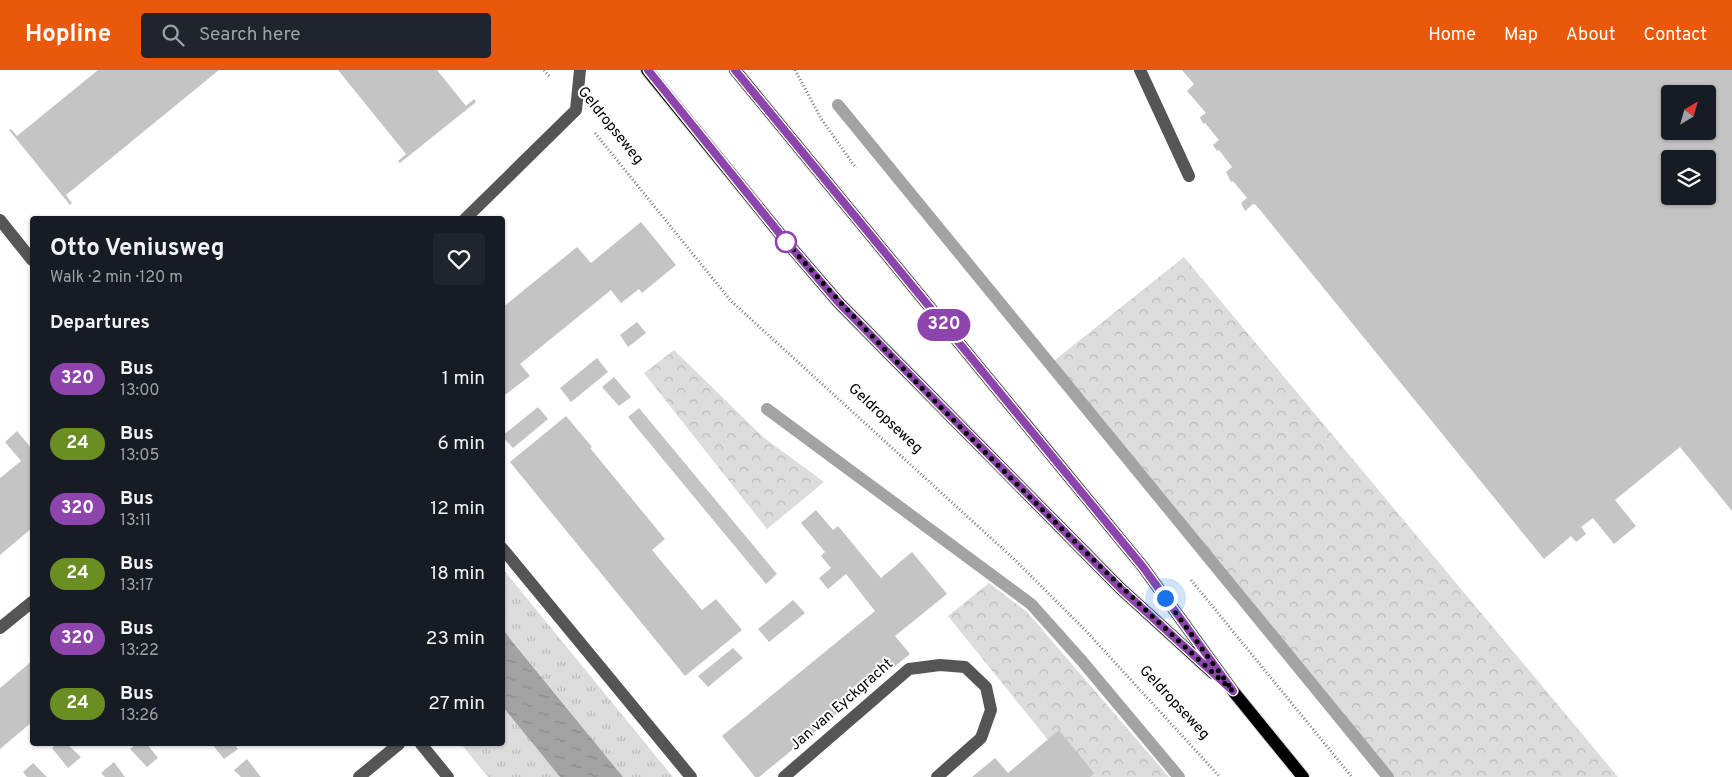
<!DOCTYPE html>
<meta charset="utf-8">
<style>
:root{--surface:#171b24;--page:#20242c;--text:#f1f3f6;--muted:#9ea1a6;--accent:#ea580c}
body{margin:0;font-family:Overpass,sans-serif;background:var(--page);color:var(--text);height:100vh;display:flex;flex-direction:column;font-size:19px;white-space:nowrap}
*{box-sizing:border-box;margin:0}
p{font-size:16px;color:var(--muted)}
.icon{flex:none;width:28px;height:28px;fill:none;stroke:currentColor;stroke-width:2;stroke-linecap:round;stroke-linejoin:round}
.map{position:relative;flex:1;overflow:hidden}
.drawer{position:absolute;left:30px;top:146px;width:475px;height:530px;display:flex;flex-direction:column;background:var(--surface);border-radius:5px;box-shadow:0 1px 4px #0004}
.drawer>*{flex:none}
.badge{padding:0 10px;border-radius:16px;font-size:18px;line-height:32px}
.needle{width:32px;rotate:37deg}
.buttons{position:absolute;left:1661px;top:15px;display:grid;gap:10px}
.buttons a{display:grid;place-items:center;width:55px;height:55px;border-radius:5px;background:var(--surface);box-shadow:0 1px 4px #0004;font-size:25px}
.you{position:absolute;width:25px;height:25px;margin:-12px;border:4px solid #fff;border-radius:50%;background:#1a73e8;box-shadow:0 0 0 8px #1a73e833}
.map>.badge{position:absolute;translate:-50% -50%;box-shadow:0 0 0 2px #fff}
h2{padding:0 20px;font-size:19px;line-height:45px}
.round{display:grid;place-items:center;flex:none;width:52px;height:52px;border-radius:5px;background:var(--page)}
.summary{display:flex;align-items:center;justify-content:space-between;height:85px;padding:0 20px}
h1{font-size:24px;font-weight:700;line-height:38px}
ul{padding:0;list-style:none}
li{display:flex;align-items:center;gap:15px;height:65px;padding:0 20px}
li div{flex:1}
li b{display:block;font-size:19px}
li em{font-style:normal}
li .badge{min-width:55px;font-weight:700;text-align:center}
header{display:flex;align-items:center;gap:30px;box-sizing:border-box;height:70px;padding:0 25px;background:var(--accent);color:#fff}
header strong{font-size:24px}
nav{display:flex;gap:28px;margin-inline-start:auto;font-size:18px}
.search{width:350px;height:45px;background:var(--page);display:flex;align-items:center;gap:12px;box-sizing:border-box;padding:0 18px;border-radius:5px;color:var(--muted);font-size:19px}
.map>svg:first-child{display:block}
.grass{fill:url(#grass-tufts)}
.forest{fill:url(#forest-crowns)}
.water{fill:url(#water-ripples)}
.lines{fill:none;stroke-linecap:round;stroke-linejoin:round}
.stream{stroke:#a3a3a3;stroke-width:12}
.building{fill:#c4c4c4;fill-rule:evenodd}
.major-casing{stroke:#dbdbdb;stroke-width:14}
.path{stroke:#777;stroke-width:3;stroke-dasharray:1 2.5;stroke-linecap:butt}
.minor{stroke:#555;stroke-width:12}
.major{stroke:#000;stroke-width:12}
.line-casing{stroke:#fff;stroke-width:11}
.line{stroke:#8e44ad;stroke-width:8}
.walk{stroke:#000;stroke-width:5;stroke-dasharray:0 9}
.stop-dot{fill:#fff;stroke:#8e44ad;stroke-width:2.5}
.labels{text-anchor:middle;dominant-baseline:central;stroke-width:4;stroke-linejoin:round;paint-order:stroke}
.street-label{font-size:15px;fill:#000;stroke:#fff}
</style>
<header>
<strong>Hopline</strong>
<div class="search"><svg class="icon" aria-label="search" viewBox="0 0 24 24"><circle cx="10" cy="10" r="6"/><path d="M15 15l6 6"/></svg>Search here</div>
<nav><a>Home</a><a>Map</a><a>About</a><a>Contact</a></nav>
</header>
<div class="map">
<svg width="1732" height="707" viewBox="0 0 1732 707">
<defs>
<pattern id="grass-tufts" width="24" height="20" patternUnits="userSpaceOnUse" patternTransform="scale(1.25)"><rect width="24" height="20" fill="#dcdcdc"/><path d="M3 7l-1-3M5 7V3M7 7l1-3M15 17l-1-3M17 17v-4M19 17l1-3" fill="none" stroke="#bbb"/></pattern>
<pattern id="forest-crowns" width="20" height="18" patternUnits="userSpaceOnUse" patternTransform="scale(1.25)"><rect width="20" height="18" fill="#dcdcdc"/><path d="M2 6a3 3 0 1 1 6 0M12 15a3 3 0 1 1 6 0" fill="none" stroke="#bbb"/></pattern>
<pattern id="water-ripples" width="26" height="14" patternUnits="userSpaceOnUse" patternTransform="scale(1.25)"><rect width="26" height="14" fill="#a3a3a3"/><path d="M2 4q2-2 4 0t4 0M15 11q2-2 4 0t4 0" fill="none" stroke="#8b8b8b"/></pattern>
</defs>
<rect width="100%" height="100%" fill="#fff"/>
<path class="grass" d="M502,498L673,707H623L503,559Z
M503,637L560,707H488L461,674H502Z"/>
<path class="forest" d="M1184,187L1618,707H1384L1050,294Z
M674,280L763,367L824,412L767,459L644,303Z
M989,513L1027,542L1169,707H1078L948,546Z"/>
<path class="water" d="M503,559L512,571L623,707H560L503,637Z"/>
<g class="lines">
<path class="stream" d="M838,35L1388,707
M767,339L1031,534L1082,591L1179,707"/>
</g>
<path class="building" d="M98,0H219L66,125L72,133L70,135L9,60L11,59L17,66Z
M338,0H437L466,36L474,29L476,32L400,93L398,91L406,84Z
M1182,0H1732V441L1680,377L1615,430L1636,456L1614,474L1593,448L1581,457L1586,464L1576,472L1571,466L1544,489L1256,135L1253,134L1245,141L1241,133L1247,128L1233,111L1231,112L1226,102L1232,97L1219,80L1217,81L1213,75L1219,70L1205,53L1203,54L1200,47L1206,43L1187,21L1194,14ZM1670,24H1708V61H1670ZM1670,89H1708V126H1670Z
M641,152L676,195L642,223L639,219L621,233L611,220L520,294L530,306L502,327V238L577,177L591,193Z
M637,252L646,263L628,277L620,265Z
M597,288L608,302L571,332L560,318Z
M614,307L631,327L619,336L602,317Z
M538,337L548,349L513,378L502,366Z
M639,338L777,504L766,514L628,347Z
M566,346L592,377L590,378L665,469L652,480L702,540L716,529L742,560L685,606L510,392Z
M17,361L32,379V458L0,485V408L21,391L5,372Z
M816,440L833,460L838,456L881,508L912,482L947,524L895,566L910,584L759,707H755L722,666L875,541L846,504L828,519L819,508L831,498L821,486L825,482L801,453Z
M793,530L805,543L769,572L758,559Z
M733,578L743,588L708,617L698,606Z
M32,591V652L0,679V618Z
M1059,660L1094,703L1090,707H972L995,688L1008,703Z
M57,674H67L81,687L68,698L52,678Z
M136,674H147L158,688L147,697L130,679Z
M212,674H234L238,679L224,689Z
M247,689L261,707H241L234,700Z
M114,692L125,707H105L101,703Z
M33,693L47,707H27L23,702Z"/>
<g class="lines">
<g class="major-casing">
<path id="major" d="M647,0L784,169L839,233L1120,518L1213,603
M735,0L1143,497L1233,621L1303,707"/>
</g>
<path class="path" d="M544,0L550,7
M795,0L822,50L856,98
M595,63L731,231L1015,490L1085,560L1220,707
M1191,510L1352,707"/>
<path class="minor" d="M1140,0L1189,106
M465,149L576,40L580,0
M0,150L32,190
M502,478L691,707
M0,558L32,532
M421,674L448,707
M359,707L399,674
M784,707L909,599L940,595L965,597L986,617L991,640L981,668L937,707"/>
<use href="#major" class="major"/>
</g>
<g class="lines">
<g class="line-casing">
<path id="line" d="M648,0L784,169L839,233L1120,518L1233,621L1143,497L735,0"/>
</g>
<use href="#line" class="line"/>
<path class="walk" d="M786,172L784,169C846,241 913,309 980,377C1063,461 1146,542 1233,621L1165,528"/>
</g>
<circle class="stop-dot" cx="786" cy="172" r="10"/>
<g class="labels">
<g class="street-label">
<text transform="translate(610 56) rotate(51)">Geldropseweg</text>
<text transform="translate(885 349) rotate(43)">Geldropseweg</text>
<text transform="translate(1174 633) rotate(47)">Geldropseweg</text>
<text transform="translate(842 635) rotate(-41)">Jan van Eyckgracht</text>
</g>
</g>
</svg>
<div class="buttons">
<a><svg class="needle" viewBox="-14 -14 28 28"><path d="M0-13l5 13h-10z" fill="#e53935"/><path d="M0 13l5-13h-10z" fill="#9ea1a6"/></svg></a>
<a><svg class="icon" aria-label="layers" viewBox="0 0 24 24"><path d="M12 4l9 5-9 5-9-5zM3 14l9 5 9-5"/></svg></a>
</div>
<div class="you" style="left:1165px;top:528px"></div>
<b class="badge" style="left:944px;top:255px;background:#8e44ad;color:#fff">320</b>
<section class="drawer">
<div class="summary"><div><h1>Otto Veniusweg</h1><p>Walk · 2 min · 120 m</p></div><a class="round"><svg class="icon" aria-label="heart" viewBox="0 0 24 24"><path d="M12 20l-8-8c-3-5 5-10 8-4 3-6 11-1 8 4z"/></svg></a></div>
<h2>Departures</h2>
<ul>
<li><span class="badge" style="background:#8e44ad;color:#fff">320</span><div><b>Bus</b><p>13:00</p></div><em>1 min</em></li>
<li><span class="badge" style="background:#6b8e23;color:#fff">24</span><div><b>Bus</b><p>13:05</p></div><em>6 min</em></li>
<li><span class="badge" style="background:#8e44ad;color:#fff">320</span><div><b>Bus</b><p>13:11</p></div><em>12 min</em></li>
<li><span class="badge" style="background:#6b8e23;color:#fff">24</span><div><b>Bus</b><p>13:17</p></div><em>18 min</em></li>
<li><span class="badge" style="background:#8e44ad;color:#fff">320</span><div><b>Bus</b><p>13:22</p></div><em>23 min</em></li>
<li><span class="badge" style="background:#6b8e23;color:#fff">24</span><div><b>Bus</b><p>13:26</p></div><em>27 min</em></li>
</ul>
</section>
</div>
